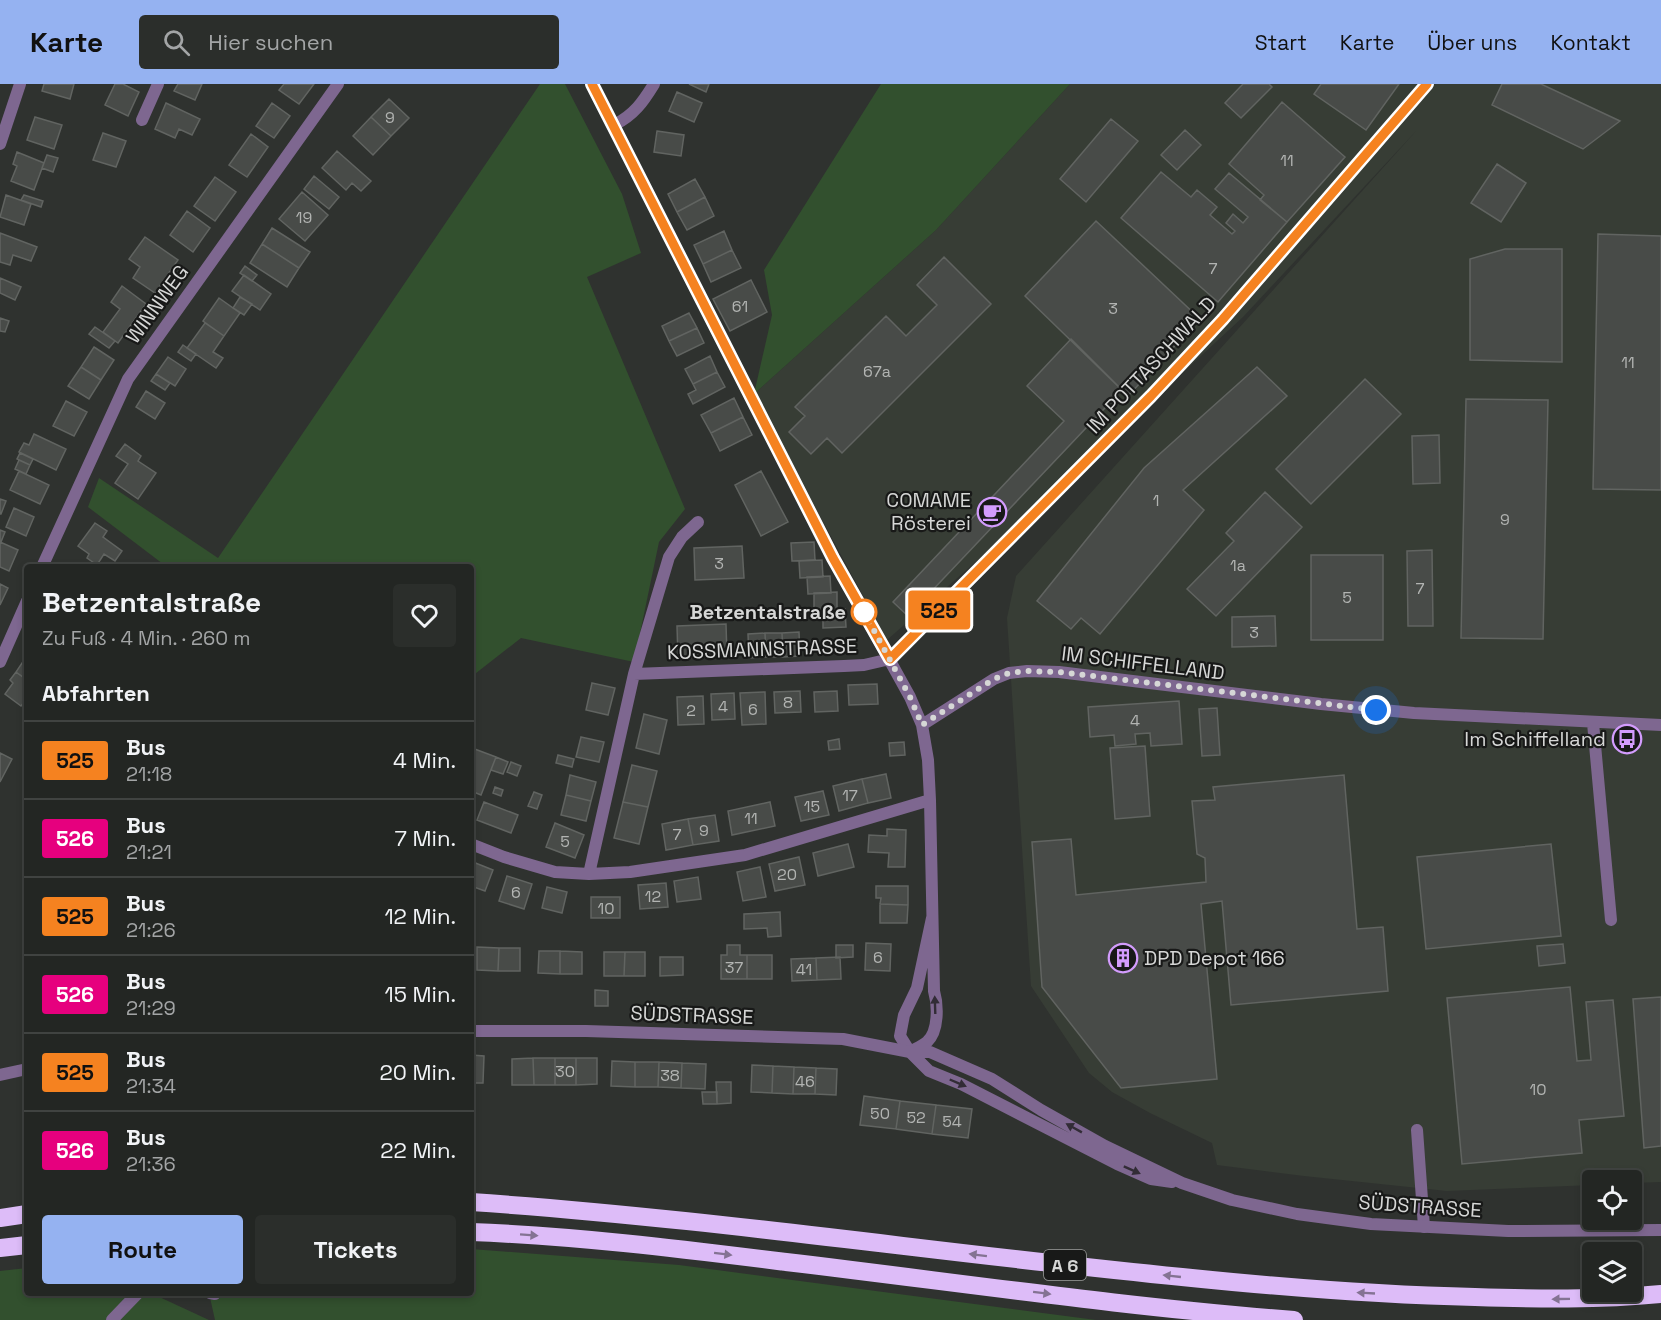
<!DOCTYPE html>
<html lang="de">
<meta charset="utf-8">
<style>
:root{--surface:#232623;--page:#2b2e2b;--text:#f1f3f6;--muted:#a3a5a6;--line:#404341;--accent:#95b2f1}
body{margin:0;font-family:"Space Grotesk",sans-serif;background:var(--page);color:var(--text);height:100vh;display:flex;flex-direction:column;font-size:22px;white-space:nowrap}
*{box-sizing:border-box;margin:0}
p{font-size:20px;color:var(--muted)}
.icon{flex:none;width:33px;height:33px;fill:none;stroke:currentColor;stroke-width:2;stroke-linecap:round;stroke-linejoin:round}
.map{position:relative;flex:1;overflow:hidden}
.details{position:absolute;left:24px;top:480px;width:450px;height:732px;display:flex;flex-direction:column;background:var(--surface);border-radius:6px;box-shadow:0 3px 9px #0003,0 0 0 2px var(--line)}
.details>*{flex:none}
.badge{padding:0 12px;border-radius:4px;font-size:21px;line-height:39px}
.tools{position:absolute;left:1582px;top:1086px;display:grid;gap:12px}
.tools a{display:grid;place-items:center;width:60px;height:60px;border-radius:6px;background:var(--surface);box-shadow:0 3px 9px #0003,0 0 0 2px var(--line);font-size:30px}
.you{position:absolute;width:30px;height:30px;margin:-15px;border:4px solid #fff;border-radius:50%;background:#1a73e8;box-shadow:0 0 0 9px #1a73e833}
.map>.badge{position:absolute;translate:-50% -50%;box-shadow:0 0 0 3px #fff}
h2{padding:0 18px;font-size:22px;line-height:54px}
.round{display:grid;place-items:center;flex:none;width:63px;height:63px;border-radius:6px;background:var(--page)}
.head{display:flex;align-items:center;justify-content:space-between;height:102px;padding:0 18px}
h1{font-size:28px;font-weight:700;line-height:45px}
.primary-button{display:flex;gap:12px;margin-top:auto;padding:12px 18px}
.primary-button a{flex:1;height:69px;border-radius:6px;background:var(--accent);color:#111;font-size:24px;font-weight:700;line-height:69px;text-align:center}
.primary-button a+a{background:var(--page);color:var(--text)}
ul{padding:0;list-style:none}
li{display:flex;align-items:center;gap:18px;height:78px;padding:0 18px;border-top:2px solid var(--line)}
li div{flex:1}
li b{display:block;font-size:22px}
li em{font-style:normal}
li .badge{min-width:66px;font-weight:700;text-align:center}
header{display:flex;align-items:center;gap:36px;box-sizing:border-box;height:84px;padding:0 30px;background:var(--accent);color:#111}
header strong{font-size:28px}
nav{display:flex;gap:33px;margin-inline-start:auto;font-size:21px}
.search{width:420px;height:54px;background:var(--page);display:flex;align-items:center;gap:15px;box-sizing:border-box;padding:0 21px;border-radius:6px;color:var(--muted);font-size:22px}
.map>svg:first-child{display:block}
.built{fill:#373d35}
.green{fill:#32502e}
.building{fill:#484b48;stroke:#616461;stroke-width:1.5}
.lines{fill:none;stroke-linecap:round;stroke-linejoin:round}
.minor{stroke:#7e6790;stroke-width:12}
.tertiary{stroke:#7e6790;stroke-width:12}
.motorway{stroke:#ddbcf8;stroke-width:18}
.oneway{fill:#322c36}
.oneway2{fill:#847393}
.line-casing{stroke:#fff;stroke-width:14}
.line{stroke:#f58220;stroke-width:9}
.walk{stroke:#d6d7d6;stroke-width:6;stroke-dasharray:0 10.8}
.stop-dot{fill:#fff;stroke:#f58220;stroke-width:3}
.labels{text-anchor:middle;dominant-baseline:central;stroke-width:4.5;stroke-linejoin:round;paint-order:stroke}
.number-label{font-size:16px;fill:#b2b4b2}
.shield{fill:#181918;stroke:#9d9e9d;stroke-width:1.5}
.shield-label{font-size:18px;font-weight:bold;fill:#d6d7d6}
.street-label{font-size:20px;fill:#d6d7d6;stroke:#181918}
.poi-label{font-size:20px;fill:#d6d7d6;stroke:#181918;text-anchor:end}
.stop-label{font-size:20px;font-weight:bold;fill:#d6d7d6;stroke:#181918;text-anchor:end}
</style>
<header>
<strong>Karte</strong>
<div class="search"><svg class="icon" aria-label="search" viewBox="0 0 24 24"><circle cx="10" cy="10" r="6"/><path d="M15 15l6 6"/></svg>Hier suchen</div>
<nav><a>Start</a><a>Karte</a><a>Über uns</a><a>Kontakt</a></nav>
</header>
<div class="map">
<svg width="1661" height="1236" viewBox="0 0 1661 1236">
<rect width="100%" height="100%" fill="#2f322f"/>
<path class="built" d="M1070,0H1661V1098L1632,1099V1096H1593V1101L1447,1107L1304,1092L1217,1081L1212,1059L1150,1029L1112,1008L1089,989L1031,902L1007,534L1016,492L1417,46L1243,233L1031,429L887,556L754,310L936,146Z"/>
<path class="green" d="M540,0H565L622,110L641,169L587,193L685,425L659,458L634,578L521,554L471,593V483H167L88,423L99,394L218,474Z
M881,0H1070L936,146L754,310L772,231L764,186Z
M471,1165L679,1181L1096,1236H215L209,1209H471Z
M27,1184V1209H155V1211L209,1236H0V1187Z"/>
<path class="building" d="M44,0H74L70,15L42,7Z
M115,0H123L139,8L128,32L105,21Z
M178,0H202L195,16L174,7Z
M284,0H314L299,20L279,6Z
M689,0H709L706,8Z
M1243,0H1269L1272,3L1241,34L1225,19Z
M1321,0H1399L1366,46L1314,10Z
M1502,0H1541L1620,37L1583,65L1492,21Z
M677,8L702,19L694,38L669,27Z
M389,15L409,34L391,52L371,33Z
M1282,18L1345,73L1287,138L1260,116L1264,111L1229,80Z
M166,19L200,35L192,51L179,45L175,54L155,45Z
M272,19L290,32L274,54L256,42Z
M35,33L62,41L54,65L27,56Z
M371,33L391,52L373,71L353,52Z
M1111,35L1138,57L1086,118L1060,95Z
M1185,46L1201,61L1177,86L1161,71Z
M657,47L684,51L681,72L654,68Z
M103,49L126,57L116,83L93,76Z
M251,50L268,63L247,93L229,81Z
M337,67L371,97L361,107L352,99L346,106L322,84Z
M17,68L44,79L34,106L11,97L17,82L13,80Z
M47,71L58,74L53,88L42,84Z
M1497,80L1526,99L1501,138L1471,119Z
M1161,88L1191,113L1197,106L1217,123L1210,131L1232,150L1235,147L1226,139L1233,130L1243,139L1248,133L1215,105L1229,89L1287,138L1218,218L1121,134Z
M314,92L339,113L329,125L304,105Z
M215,93L236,108L215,137L194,122Z
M695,95L705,113L677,128L668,110Z
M302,108L328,131L305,157L279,135Z
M6,111L31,120L24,141L0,133Z
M24,111L43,117L41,123L21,116Z
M705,113L714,132L687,146L677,128Z
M187,127L210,144L193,168L170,151Z
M1096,137L1200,235L1128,312L1025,212Z
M272,144L310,168L299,184L262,160Z
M724,147L732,166L703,180L694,161Z
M0,149L37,163L31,177L13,171L10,181L0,178Z
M1598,150L1661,152V406L1593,405Z
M145,153L178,176L155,209L133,194L140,183L129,175Z
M262,160L299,184L287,203L250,179Z
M1505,165H1562V278L1470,276V175Z
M732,166L741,184L711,198L703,180Z
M944,173L991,220L842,369L827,354L811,370L789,348L805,332L795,323L886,232L906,252L937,221L917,201Z
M245,182L257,191L252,197L240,189Z
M244,191L271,210L260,226L232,207Z
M0,194L21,203L15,216L0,209Z
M751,196L767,228L730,247L713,215Z
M122,202L146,220L118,259L103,248L120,225L111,218Z
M240,213L252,220L244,231L233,224Z
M219,214L240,229L224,252L203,237Z
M689,229L697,244L669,257L662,242Z
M0,234L9,237L5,248L0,247Z
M205,239L224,252L213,268L223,274L216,284L187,264Z
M95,243L115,257L109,264L89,250Z
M697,244L704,259L677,272L669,257Z
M1071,255L1122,306L908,532L893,518L1064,337L1027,302Z
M183,261L196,270L191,277L178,268Z
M94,263L114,276L101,296L81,283Z
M710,272L717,288L693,300L685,285Z
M168,273L186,285L175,302L156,290Z
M81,283L101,296L89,315L68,302Z
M1257,283L1287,312L1183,406L1204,426L1100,550L1081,534L1071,545L1037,517L1144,384Z
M717,288L725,303L693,320L688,310L696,306L693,300Z
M156,290L170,299L165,306L151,297Z
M1365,295L1401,330L1311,420L1276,385Z
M146,307L165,319L155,335L136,323Z
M734,314L743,333L711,349L701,331Z
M1466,315L1548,316L1543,555L1461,554Z
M66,317L87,328L74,352L53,342Z
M743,333L752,351L720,367L711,349Z
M34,350L66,365L56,386L19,368L24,359L29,361Z
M1439,351L1440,399L1413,400L1412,352Z
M125,360L141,372L138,377L156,389L138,415L115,399L128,380L116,372Z
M20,369L33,375L30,381L17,375Z
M19,376L30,381L26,390L15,385Z
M19,387L49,401L40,420L10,406Z
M761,387L788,438L761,452L735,401Z
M1265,408L1302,443L1216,532L1187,505L1234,457L1226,449Z
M0,415L6,417L1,430H0Z
M14,424L34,433L26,452L6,443Z
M95,439L107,447L103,453L122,467L115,477L104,470L97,481L87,474L89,470L78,462Z
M0,446L5,448L1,458H0Z
M0,458L18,466L9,487L0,483Z
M814,458L815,476L792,477L791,459Z
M742,462L744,494L695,496L694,464Z
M1432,466L1433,542H1408L1407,467Z
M1311,471H1383V556H1311Z
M822,476L823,493L800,494L799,477Z
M830,492L831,509L808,510L807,493Z
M0,500L8,504L0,521Z
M837,508V525L814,526V509Z
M845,525L846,543L823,544V526Z
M1275,532L1276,562L1232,563V533Z
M726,540L727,572L678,574L677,542Z
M799,548L800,572L783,573L782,549Z
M765,549L766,573L749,574L748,550Z
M765,549H782L783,573H766Z
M22,579L27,583V596L16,588Z
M16,588L27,596V620L24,618L21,622L5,610L13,599L10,596Z
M592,599L615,604L608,631L586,626Z
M877,600L878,620L849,621L848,601Z
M800,607L801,628L775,629L774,608Z
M837,607L838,627L815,628L814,608Z
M765,608L766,640L742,641L740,609Z
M734,609L735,635L712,636L711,610Z
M703,612L704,640L678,641L677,613Z
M1179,617L1182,660L1151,662L1150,649L1135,650L1136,660L1115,662L1114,651L1090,653L1088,623Z
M1217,624L1220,671L1202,672L1199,625Z
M644,630L667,636L659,670L636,664Z
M581,653L604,658L599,678L576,673Z
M839,655L840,665L829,666L828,657Z
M904,658L905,671L890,672L889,659Z
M1145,662L1150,732L1115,735L1110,664Z
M472,664L496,673L481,711L471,707Z
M0,669L12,675L0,698Z
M558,671L574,675L572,683L556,679Z
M496,673L508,678L503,690L491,686Z
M511,678L521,682L517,692L507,688Z
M632,681L657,687L648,723L623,718Z
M886,690L891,714L868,719L862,695Z
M570,691L596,698L591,717L566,711Z
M1344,691L1357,845L1383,843L1388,907L1231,921L1222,817L1201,820L1217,995L1121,1004L1042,903L1032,758L1071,755L1076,811L1206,798L1205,774L1197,770L1192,717L1215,716L1213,703Z
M862,695L868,719L839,727L833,702Z
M495,703L503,706L501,712L493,709Z
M823,707L829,731L801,737L795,713Z
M534,708L542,711L537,725L528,722Z
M566,711L591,717L586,737L561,731Z
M484,718L518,731L511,749L477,736Z
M623,718L648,723L639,760L614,754Z
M770,718L775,742L732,751L728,727Z
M715,731L719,757L693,761L688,735Z
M688,735L693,761L666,766L662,740Z
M555,739L584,751L575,774L546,763Z
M887,745L906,746L905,783H888L889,769L868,768L869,751L887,752Z
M848,760L854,783L818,792L813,769Z
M1551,760L1561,852L1426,865L1417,773Z
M799,773L805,801L775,807L769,780Z
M473,778L493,786L485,807L471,802V784Z
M760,783L766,813L743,817L737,788Z
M507,792L532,800L524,825L499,817Z
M698,793L701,815L677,818L674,797Z
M666,799L668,823L640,825L638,801Z
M876,802H908V821L880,820L881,814H876Z
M547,803L567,808L562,829L542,824Z
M591,813H620V834H591Z
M880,820L908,821L907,839H880Z
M780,828L781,852L768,853L767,844L744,845V830Z
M866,859L891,860L890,887L865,886Z
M1563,860L1565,879L1539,882L1537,862Z
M727,861H740V871H747V895H721V871H727Z
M836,861H853V873L836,874Z
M477,863L499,864L498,887L477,886Z
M499,864H520V887H498Z
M539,867H560V890L538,889Z
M560,867L582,868V890H560Z
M604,868H625L624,892H604Z
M625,868H645V892H624Z
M747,871H772V895H747Z
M660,873H683V891L660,892Z
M840,873L841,895L817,896L816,874Z
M816,874L817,896L792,897L791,875Z
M1570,903L1577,977L1591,976L1586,918L1613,916L1624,1032L1579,1036L1582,1069L1462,1080L1447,914Z
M595,906L608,907V922H595Z
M1661,913V1062L1644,1064L1633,915Z
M471,971L484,972L483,999H471Z
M533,974L534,1001H512V975Z
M533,974H555V1001H534Z
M555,974H576V1001H555Z
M576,974H597V1000L576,1001Z
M612,977L635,978V1003L611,1002Z
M635,978H659L658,1003H635Z
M659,978L682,979L681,1004L658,1003Z
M682,979L706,980L705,1005L681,1004Z
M752,981L773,982L772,1009L751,1008Z
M773,982L794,983L793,1010L772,1009Z
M794,983L816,984L815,1010H793Z
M816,984L837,985L836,1011L815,1010Z
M716,998H731V1019L717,1020Z
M702,1008H717V1020H703Z
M864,1012L900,1017L896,1045L860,1041Z
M900,1017L936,1021L932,1050L896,1045Z
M936,1021L972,1025L968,1054L932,1050Z"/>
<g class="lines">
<path class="minor" d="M592,0L833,474L910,613L922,641L928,676L930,716L934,907C938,921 939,947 927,958C922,962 915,965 910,968L900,952L904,931L917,904L932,834
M142,36L158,0
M614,41C634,31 643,18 654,0
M0,60L20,0
M42,483L128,295L338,0
M890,575L1151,312L1223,235L1427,0
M0,578L27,517
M634,590L844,582L864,581L890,575
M1593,639L1611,836
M922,641L994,595L1009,589L1027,587L1059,588L1321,620L1414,629L1661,641
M471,760L504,773L555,788L589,790L630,788L745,771L930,716
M589,790L634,590L669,473L682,453L698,438
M1417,1046L1424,1143
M210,1209L215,1210
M112,1236L138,1209"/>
<path class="tertiary" d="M471,947H586L843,955L910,968H930L992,995L1041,1026L1105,1062L1182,1099L1232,1116L1297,1130L1371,1140L1508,1147L1661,1146
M910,968L929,987L961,1000L1117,1080L1151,1095L1172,1098
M0,991L27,985"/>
<path class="motorway" d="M471,1118C709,1134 945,1170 1182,1193C1279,1203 1377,1211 1475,1213C1537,1215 1599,1216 1661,1210
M0,1134L27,1130
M471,1148C577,1152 681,1165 786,1178C955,1198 1124,1223 1294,1236
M0,1164L27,1161"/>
</g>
<defs><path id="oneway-solid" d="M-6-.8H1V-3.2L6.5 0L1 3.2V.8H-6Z" transform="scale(1.5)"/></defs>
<g class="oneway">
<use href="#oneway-solid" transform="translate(935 921) rotate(-92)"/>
<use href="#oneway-solid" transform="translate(958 999) rotate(23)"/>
<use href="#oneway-solid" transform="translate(1074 1044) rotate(-151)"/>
<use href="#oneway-solid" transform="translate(1132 1086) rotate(24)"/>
</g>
<g class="oneway2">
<use href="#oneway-solid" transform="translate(529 1151) rotate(4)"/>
<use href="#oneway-solid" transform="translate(723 1170) rotate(7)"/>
<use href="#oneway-solid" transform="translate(978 1171) rotate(-173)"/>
<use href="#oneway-solid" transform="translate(1172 1192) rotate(-174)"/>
<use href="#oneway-solid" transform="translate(1042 1209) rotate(7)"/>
<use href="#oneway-solid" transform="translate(1366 1209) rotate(-177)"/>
<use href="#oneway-solid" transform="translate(1561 1215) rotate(179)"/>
</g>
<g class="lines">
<g class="line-casing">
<path id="line" d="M592,0L833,474L890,575L1151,312L1223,235L1427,0"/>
</g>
<use href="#line" class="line"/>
<path class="walk" d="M864,528L910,613L922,641L994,595L1009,589L1027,587L1059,588L1376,626"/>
</g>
<defs>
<g id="cafe-ring" transform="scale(1.5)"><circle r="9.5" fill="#181918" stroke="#d39cfd" stroke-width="1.5"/><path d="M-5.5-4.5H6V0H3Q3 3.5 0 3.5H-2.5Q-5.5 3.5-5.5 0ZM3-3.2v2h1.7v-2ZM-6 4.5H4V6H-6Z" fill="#d39cfd"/></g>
<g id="bus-ring" transform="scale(1.5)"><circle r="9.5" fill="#181918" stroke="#d39cfd" stroke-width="1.5"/><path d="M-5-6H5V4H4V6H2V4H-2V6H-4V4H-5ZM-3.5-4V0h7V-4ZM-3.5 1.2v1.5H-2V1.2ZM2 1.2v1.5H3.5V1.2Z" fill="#d39cfd"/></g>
<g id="building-ring" transform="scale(1.5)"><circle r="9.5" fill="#181918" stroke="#d39cfd" stroke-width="1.5"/><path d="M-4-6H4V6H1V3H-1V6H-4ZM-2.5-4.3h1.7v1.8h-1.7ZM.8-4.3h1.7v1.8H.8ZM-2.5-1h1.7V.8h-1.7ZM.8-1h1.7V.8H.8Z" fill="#d39cfd"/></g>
</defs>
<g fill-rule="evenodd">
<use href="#cafe-ring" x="992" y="428"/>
<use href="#bus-ring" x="1627" y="655"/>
<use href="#building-ring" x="1123" y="874"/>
</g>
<circle class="stop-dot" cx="864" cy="528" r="12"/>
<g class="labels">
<g class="number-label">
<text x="390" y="33">9</text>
<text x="1287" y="76">11</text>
<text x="304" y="133">19</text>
<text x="1213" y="184">7</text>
<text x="740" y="222">61</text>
<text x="1113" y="224">3</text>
<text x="1628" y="278">11</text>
<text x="877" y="287">67a</text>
<text x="1156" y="416">1</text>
<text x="1505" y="435">9</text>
<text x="719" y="479">3</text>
<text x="1238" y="481">1a</text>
<text x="1420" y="504">7</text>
<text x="1347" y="513">5</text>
<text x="1254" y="548">3</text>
<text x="788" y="618">8</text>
<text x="723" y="622">4</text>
<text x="753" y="625">6</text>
<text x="691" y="626">2</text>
<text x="1135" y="636">4</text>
<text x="850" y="711">17</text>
<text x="812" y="722">15</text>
<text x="751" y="734">11</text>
<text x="704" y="746">9</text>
<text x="677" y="750">7</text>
<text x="565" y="757">5</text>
<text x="787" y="790">20</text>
<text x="516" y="808">6</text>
<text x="653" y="812">12</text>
<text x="606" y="824">10</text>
<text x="878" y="873">6</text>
<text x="734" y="883">37</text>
<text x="804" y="885">41</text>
<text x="565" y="987">30</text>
<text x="670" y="991">38</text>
<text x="805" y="997">46</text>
<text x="1538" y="1005">10</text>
<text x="880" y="1029">50</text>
<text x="916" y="1033">52</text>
<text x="952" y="1037">54</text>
</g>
<rect class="shield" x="1044" y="1166" width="42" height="30" rx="4.5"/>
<g class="shield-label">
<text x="1065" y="1181">A 6</text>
</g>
<g class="street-label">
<text transform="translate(157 220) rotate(-54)">WINNWEG</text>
<text transform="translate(1151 281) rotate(-47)">IM POTTASCHWALD</text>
<text transform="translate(762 565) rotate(-2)">KOSSMANNSTRASSE</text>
<text transform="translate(1143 579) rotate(7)">IM SCHIFFELLAND</text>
<text transform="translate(692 931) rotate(2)">SÜDSTRASSE</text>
<text transform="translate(1420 1122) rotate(4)">SÜDSTRASSE</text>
</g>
<g class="poi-label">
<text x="971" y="416">COMAME<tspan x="971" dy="23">Rösterei</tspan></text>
<text x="1606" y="655">Im Schiffelland</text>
<text x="1144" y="874" text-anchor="start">DPD Depot 166</text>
</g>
<g class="stop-label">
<text x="846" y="528">Betzentalstraße</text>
</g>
</g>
</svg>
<div class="tools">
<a><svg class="icon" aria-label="locate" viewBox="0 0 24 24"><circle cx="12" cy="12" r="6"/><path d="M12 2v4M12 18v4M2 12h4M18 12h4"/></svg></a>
<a><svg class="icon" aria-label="layers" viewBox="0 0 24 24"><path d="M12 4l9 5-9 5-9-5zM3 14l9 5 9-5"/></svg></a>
</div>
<div class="you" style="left:1376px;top:626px"></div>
<b class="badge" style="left:939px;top:526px;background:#f58220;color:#111">525</b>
<section class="details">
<div class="head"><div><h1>Betzentalstraße</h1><p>Zu Fuß · 4 Min. · 260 m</p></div><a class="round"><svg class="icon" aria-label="heart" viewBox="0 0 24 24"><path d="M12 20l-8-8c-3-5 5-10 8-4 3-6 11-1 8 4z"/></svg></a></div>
<h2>Abfahrten</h2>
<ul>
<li><span class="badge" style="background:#f58220;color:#111">525</span><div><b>Bus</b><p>21:18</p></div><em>4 Min.</em></li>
<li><span class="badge" style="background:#e6007e;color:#fff">526</span><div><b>Bus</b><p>21:21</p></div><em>7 Min.</em></li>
<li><span class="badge" style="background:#f58220;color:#111">525</span><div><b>Bus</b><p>21:26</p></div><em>12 Min.</em></li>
<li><span class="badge" style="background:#e6007e;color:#fff">526</span><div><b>Bus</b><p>21:29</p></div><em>15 Min.</em></li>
<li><span class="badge" style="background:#f58220;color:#111">525</span><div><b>Bus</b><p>21:34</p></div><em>20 Min.</em></li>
<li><span class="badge" style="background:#e6007e;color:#fff">526</span><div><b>Bus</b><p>21:36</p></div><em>22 Min.</em></li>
</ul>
<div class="primary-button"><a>Route</a><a>Tickets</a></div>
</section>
</div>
